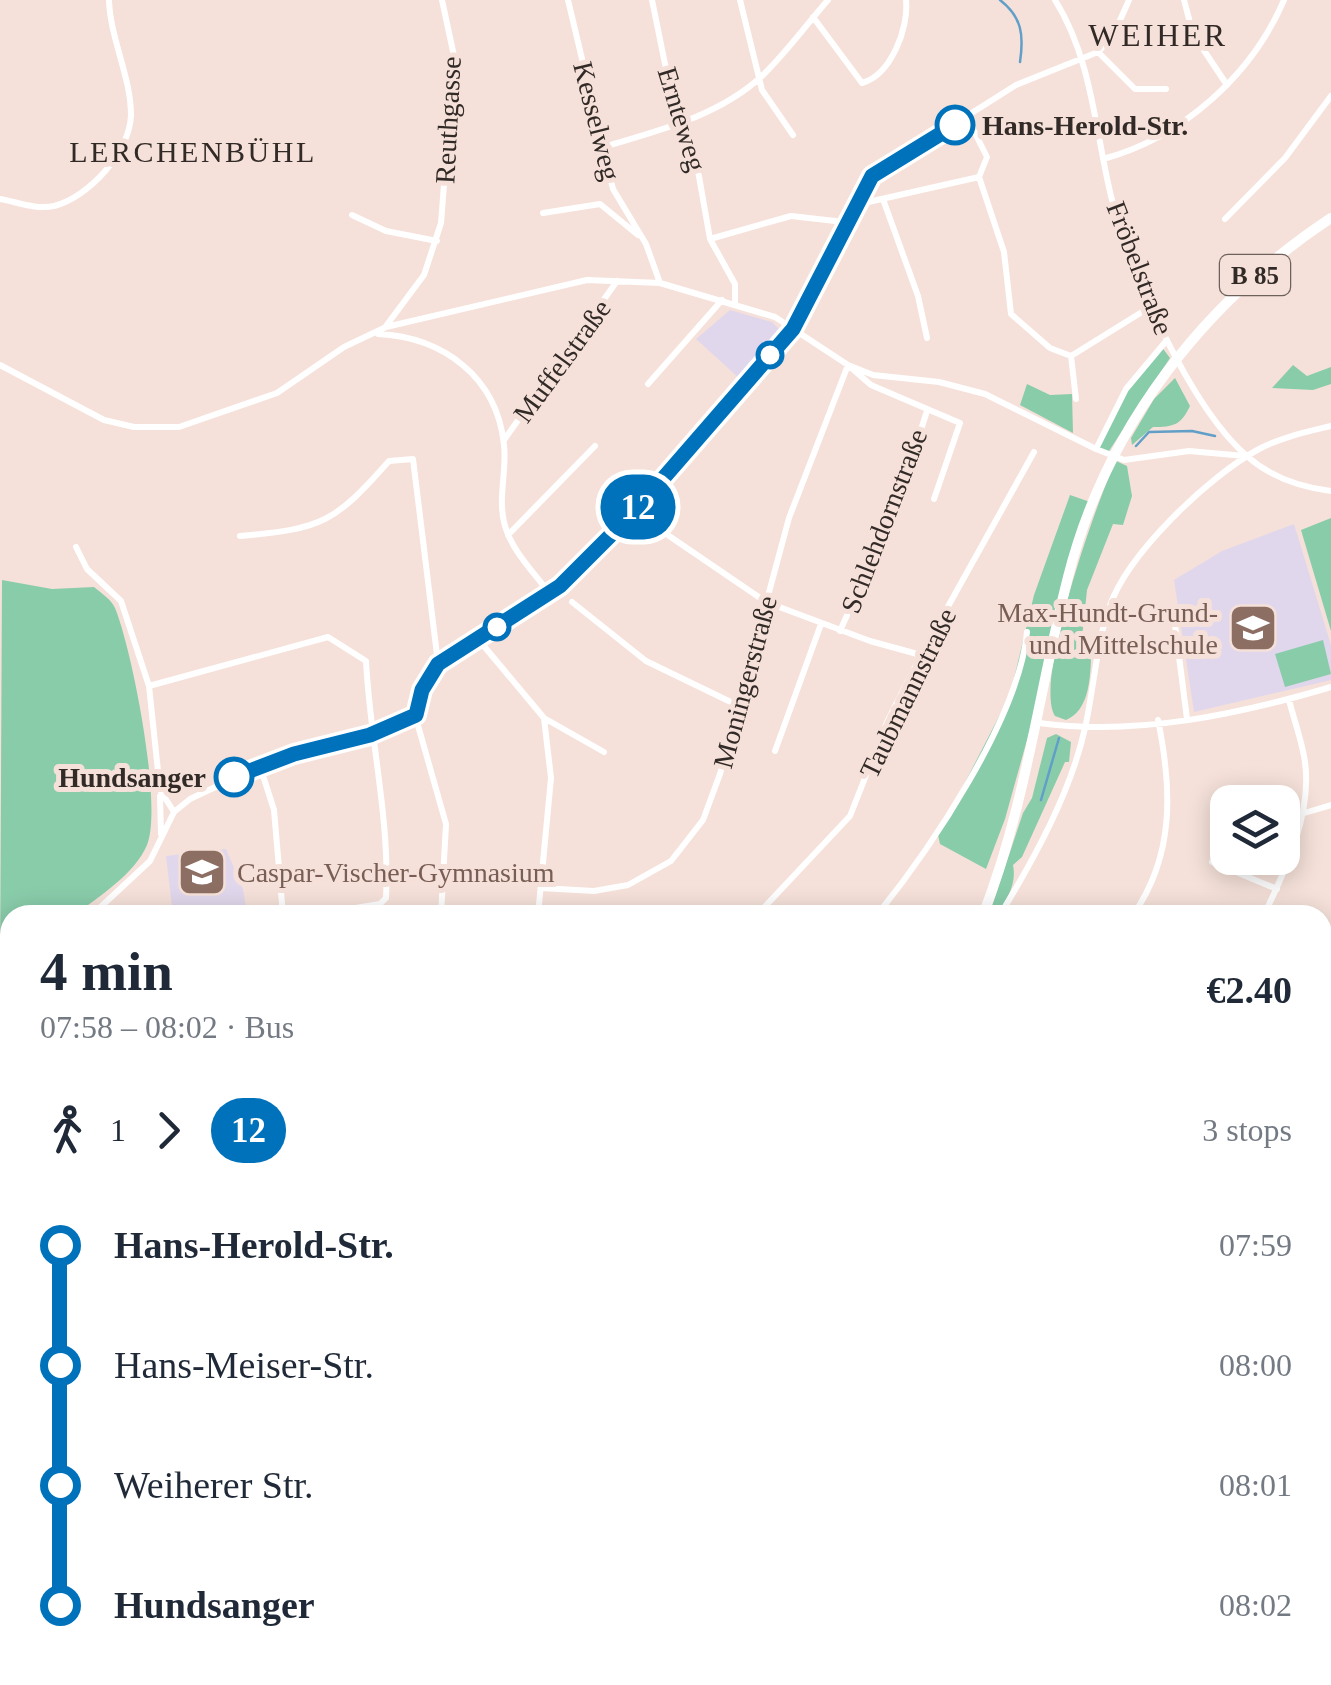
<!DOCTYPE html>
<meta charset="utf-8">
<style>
:root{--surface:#fff;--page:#f2f2f3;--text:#1f2937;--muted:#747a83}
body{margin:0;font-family:Georgia,serif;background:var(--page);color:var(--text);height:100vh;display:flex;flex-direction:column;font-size:38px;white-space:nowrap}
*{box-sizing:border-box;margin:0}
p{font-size:32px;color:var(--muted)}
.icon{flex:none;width:55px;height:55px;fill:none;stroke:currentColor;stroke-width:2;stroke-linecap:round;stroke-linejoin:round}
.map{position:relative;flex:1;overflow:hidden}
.drawer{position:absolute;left:0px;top:905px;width:1332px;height:780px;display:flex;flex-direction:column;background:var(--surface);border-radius:30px 30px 0 0;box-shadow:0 5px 25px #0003}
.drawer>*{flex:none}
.badge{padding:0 20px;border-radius:32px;font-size:35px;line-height:65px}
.controls{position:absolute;left:1210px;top:785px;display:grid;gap:20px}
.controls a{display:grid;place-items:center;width:90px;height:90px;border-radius:20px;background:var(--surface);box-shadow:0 5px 25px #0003;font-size:50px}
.map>.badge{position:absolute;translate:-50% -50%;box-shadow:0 0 0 5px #fff}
.legs{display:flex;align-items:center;gap:15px;height:110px;padding:0 40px;font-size:32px}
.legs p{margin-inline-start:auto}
.headline{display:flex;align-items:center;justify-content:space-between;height:170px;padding:0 40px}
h1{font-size:55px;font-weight:700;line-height:75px}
ul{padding:0 40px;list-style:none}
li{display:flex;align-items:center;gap:35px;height:120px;font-size:38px}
li i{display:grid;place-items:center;width:15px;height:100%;margin:0 12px;background:currentColor}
li i::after{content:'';width:25px;height:25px;margin:-12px;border:8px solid;border-radius:50%;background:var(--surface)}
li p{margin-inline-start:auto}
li:first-child i{background:linear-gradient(#0000 50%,currentColor 0)}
li:last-child i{background:linear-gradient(currentColor 50%,#0000 0)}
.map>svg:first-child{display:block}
.industrial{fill:#edd4dd}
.education{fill:#e1d7ec}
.green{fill:#89ccaa}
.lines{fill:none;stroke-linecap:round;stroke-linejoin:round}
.stream{stroke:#629fc8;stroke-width:2.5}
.minor{stroke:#fff;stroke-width:6}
.tertiary{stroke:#fff;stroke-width:8}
.primary{stroke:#fff;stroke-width:10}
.line-1-casing{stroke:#fff;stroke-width:22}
.line-1{stroke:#0072bc;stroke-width:15}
.stop-1-dot{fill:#fff;stroke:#0072bc;stroke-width:5}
.labels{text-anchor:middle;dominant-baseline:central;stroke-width:10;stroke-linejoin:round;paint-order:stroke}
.shield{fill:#f5e1d9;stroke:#6c615c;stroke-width:2.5}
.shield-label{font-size:25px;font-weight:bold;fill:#322a27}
.street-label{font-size:28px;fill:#322a27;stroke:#f5e1d9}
.stop-label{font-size:28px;font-weight:bold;fill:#322a27;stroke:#f5e1d9;text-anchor:start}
.education-label{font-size:28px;fill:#785e54;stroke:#f5e1d9;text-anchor:end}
.neighbourhood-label{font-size:30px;letter-spacing:2.5px;fill:#322a27;stroke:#f5e1d9}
.quarter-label{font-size:32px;letter-spacing:2.5px;fill:#322a27;stroke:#f5e1d9}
</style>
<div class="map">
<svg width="1331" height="1685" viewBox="0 0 1331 1685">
<rect width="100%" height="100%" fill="#f5e1d9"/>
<path class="industrial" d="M495,1675H643V1685H496Z"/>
<path class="education" d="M730,310L772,322L779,329L776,340L740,379L696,339Z
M1294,524L1331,645V680L1194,712L1174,580L1222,551Z
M226,849L243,889L247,915H173L166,856Z
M10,1579V1675H182L186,1685H0V1587Z"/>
<path class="green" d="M1161,346L1170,358L1107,454L1096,449L1115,408Z
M1293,365L1307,376L1331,367V384L1313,390L1272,388Z
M1175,378L1190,406C1181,425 1174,427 1153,427L1132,445L1131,438L1154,399Z
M1027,384L1050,395L1072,394L1073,433L1020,405Z
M1116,461L1127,466L1132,496L1123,525L1113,524L1087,590L1081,647L1091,660C1090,682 1088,711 1066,720L1055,716C1033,682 1097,500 1116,461Z
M1070,495L1093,503L1005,819L986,869L940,844L938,835L1010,695L1034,595Z
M1331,518V631L1301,530Z
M2,580L52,589L94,587C101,593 111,599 115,608C132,649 163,806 147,845C135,874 99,896 75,915H10V972L0,982Z
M1323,640L1331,674L1285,687L1275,654Z
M1056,734L1071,742L1069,762H1065L1022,857L1013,865C1017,885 1007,898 997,915H989L1023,813L1032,798L1047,738Z
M10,1046V1138L4,1159L0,1158V1049Z
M0,1182L10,1184V1283L0,1277Z"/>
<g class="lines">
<path class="stream" d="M1000,0C1022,17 1024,35 1020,62
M1136,446L1149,432L1192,431L1215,436
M1041,800L1059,738"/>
<path class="minor" d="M568,0L613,189L646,244L660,283
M652,0L665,64L697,165L710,239L791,216L844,222
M740,0L762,90L793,135
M1055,0C1092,59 1095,130 1111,196C1129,269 1190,408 1248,457C1272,478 1300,487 1331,491
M1184,0L1193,34L1227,85
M813,17L862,83C891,75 909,28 906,0
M1098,52L1135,89H1166
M967,117L987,157L979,177L1004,252L1011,314L1050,348L1071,356L1150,307
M600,148C656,131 718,117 762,76C786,53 806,25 828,0
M1103,159C1182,138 1252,75 1284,0
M0,199C17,202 36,210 54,206C89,197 130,152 131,115C131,77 110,38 109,0
M884,202L918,296L927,338
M855,205L979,177
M543,213L600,204L638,235
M352,215L386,231L437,241
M1225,219L1285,158L1331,96
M710,239L735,284V303
M386,326L424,275L441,223L454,56L442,0
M378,334C442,337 497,376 504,445C507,470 498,497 504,522C510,549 533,571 549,593
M1071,356L1076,399
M0,365L104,420L134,427H179L277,393L344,347L386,327L587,280L660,283L775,317L848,365L873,375L939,382L985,394L1096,449L1126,389L1167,340
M849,366L871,385L960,423L934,499
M648,384L722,300
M504,440L617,281
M1096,449L1124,460L1189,451L1245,456
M634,512L766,602L870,641L921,655
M508,535L595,446
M240,536C323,529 335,522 389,461L413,459L438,663
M76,547L87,569L121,601L149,686L160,790L174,812
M572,602L646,661L739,706
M1174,617L1187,719
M840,631L898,501L927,411
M478,639L544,718L551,778L538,915
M149,686L328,637L366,661C370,741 390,818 386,898L380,904L312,915
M544,718L604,752
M1039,723C1137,736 1237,715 1331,687
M775,751L821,624
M260,766L274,810L283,915
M160,796L161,834
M1301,814L1331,805
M1212,862L1277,889
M541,888L594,891L628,885L671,861L703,820L720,774L789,518L848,365
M92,915L150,861L174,812L190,799L260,766L370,735L415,715
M441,915L446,824L415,715L430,675L454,652L559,586L634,512L793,329L872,176L1016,85L1098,52L1113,36L1129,0
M757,915L850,816L887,722L921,655L1034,452
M877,915C931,848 1019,718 1027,632
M1000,915C1034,859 1071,792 1085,728C1094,688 1096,646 1109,608C1127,554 1209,476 1259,449C1282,437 1306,432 1331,426
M1133,915C1175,855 1172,788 1158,720
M1264,915C1286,869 1312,814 1305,762C1302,741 1294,720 1289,700
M0,996L10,987
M0,1014L10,1011
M1322,1054L1331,1042
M1322,1190L1331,1178
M0,1282L10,1287
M0,1415L10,1402
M1322,1463L1331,1434
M1322,1534L1331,1530
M0,1577L10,1570
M188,1675L195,1685
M491,1675L492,1685
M748,1675L750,1685
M838,1675L847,1685
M1036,1675L1061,1685
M280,1685L284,1675
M1067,1685L1070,1675
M1206,1685L1215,1675"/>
<path class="tertiary" d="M0,1170L10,1172
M650,1675V1685"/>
<path class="primary" d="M983,915C1026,805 1039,690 1068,577C1106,427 1204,302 1331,218
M302,1685L305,1675
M314,1685L317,1675"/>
</g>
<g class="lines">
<g class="line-1-casing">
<path id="line-1" d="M234,777L294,754L370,735L416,715L422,690L438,664L560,586L634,512L793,329L872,176L955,125"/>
</g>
<use href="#line-1" class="line-1"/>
</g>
<defs>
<g id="school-square" transform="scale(2.5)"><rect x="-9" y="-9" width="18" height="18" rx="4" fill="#8d6e63" stroke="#f5e1d9"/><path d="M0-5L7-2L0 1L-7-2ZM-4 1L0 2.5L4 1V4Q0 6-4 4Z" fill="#fff"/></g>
</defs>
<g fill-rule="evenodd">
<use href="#school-square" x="1253" y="628"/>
<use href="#school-square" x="202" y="872"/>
</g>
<g class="stop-1-dot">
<circle cx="955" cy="125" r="18"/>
<circle cx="770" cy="355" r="12"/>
<circle cx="497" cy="627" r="12"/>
<circle cx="234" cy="777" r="18"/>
</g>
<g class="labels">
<rect class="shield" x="1220" y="255" width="70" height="40" rx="8"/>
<g class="shield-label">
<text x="1255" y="275">B 85</text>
</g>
<g class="street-label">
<text transform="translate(682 119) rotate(73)">Ernteweg</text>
<text transform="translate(448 120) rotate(-87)">Reuthgasse</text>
<text transform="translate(597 121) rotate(76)">Kesselweg</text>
<text transform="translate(1140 268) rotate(69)">Fröbelstraße</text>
<text transform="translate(562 361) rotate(-54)">Muffelstraße</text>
<text transform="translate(884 521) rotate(-69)">Schlehdornstraße</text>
<text transform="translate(745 682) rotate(-75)">Moningerstraße</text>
<text transform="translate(908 693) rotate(-64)">Taubmannstraße</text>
</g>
<g class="stop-label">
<text x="982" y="125">Hans-Herold-Str.</text>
<text x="206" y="777" text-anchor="end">Hundsanger</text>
</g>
<g class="education-label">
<text x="1218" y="612">Max-Hundt-Grund-<tspan x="1218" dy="32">und Mittelschule</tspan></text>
<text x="237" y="872" text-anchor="start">Caspar-Vischer-Gymnasium</text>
</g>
<g class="neighbourhood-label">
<text x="193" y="151">LERCHENBÜHL</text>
</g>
<g class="quarter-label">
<text x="1158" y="35">WEIHER</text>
</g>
</g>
</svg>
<div class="controls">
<a><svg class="icon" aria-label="layers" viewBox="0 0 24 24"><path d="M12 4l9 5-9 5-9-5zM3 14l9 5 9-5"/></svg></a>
</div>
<b class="badge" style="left:638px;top:507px;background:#0072bc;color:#fff">12</b>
<section class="drawer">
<div class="headline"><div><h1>4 min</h1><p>07:58 – 08:02 · Bus</p></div><b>€2.40</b></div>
<div class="legs"><svg class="icon" aria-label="walk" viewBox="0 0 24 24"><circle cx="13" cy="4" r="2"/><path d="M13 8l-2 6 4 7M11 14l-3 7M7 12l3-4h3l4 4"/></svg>1<svg class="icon" aria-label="forward" viewBox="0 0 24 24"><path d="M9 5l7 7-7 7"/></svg><b class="badge" style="background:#0072bc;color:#fff">12</b><p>3 stops</p></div>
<ul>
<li><i style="color:#0072bc"></i><b>Hans-Herold-Str.</b><p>07:59</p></li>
<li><i style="color:#0072bc"></i><span>Hans-Meiser-Str.</span><p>08:00</p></li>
<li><i style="color:#0072bc"></i><span>Weiherer Str.</span><p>08:01</p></li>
<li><i style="color:#0072bc"></i><b>Hundsanger</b><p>08:02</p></li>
</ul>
</section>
</div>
